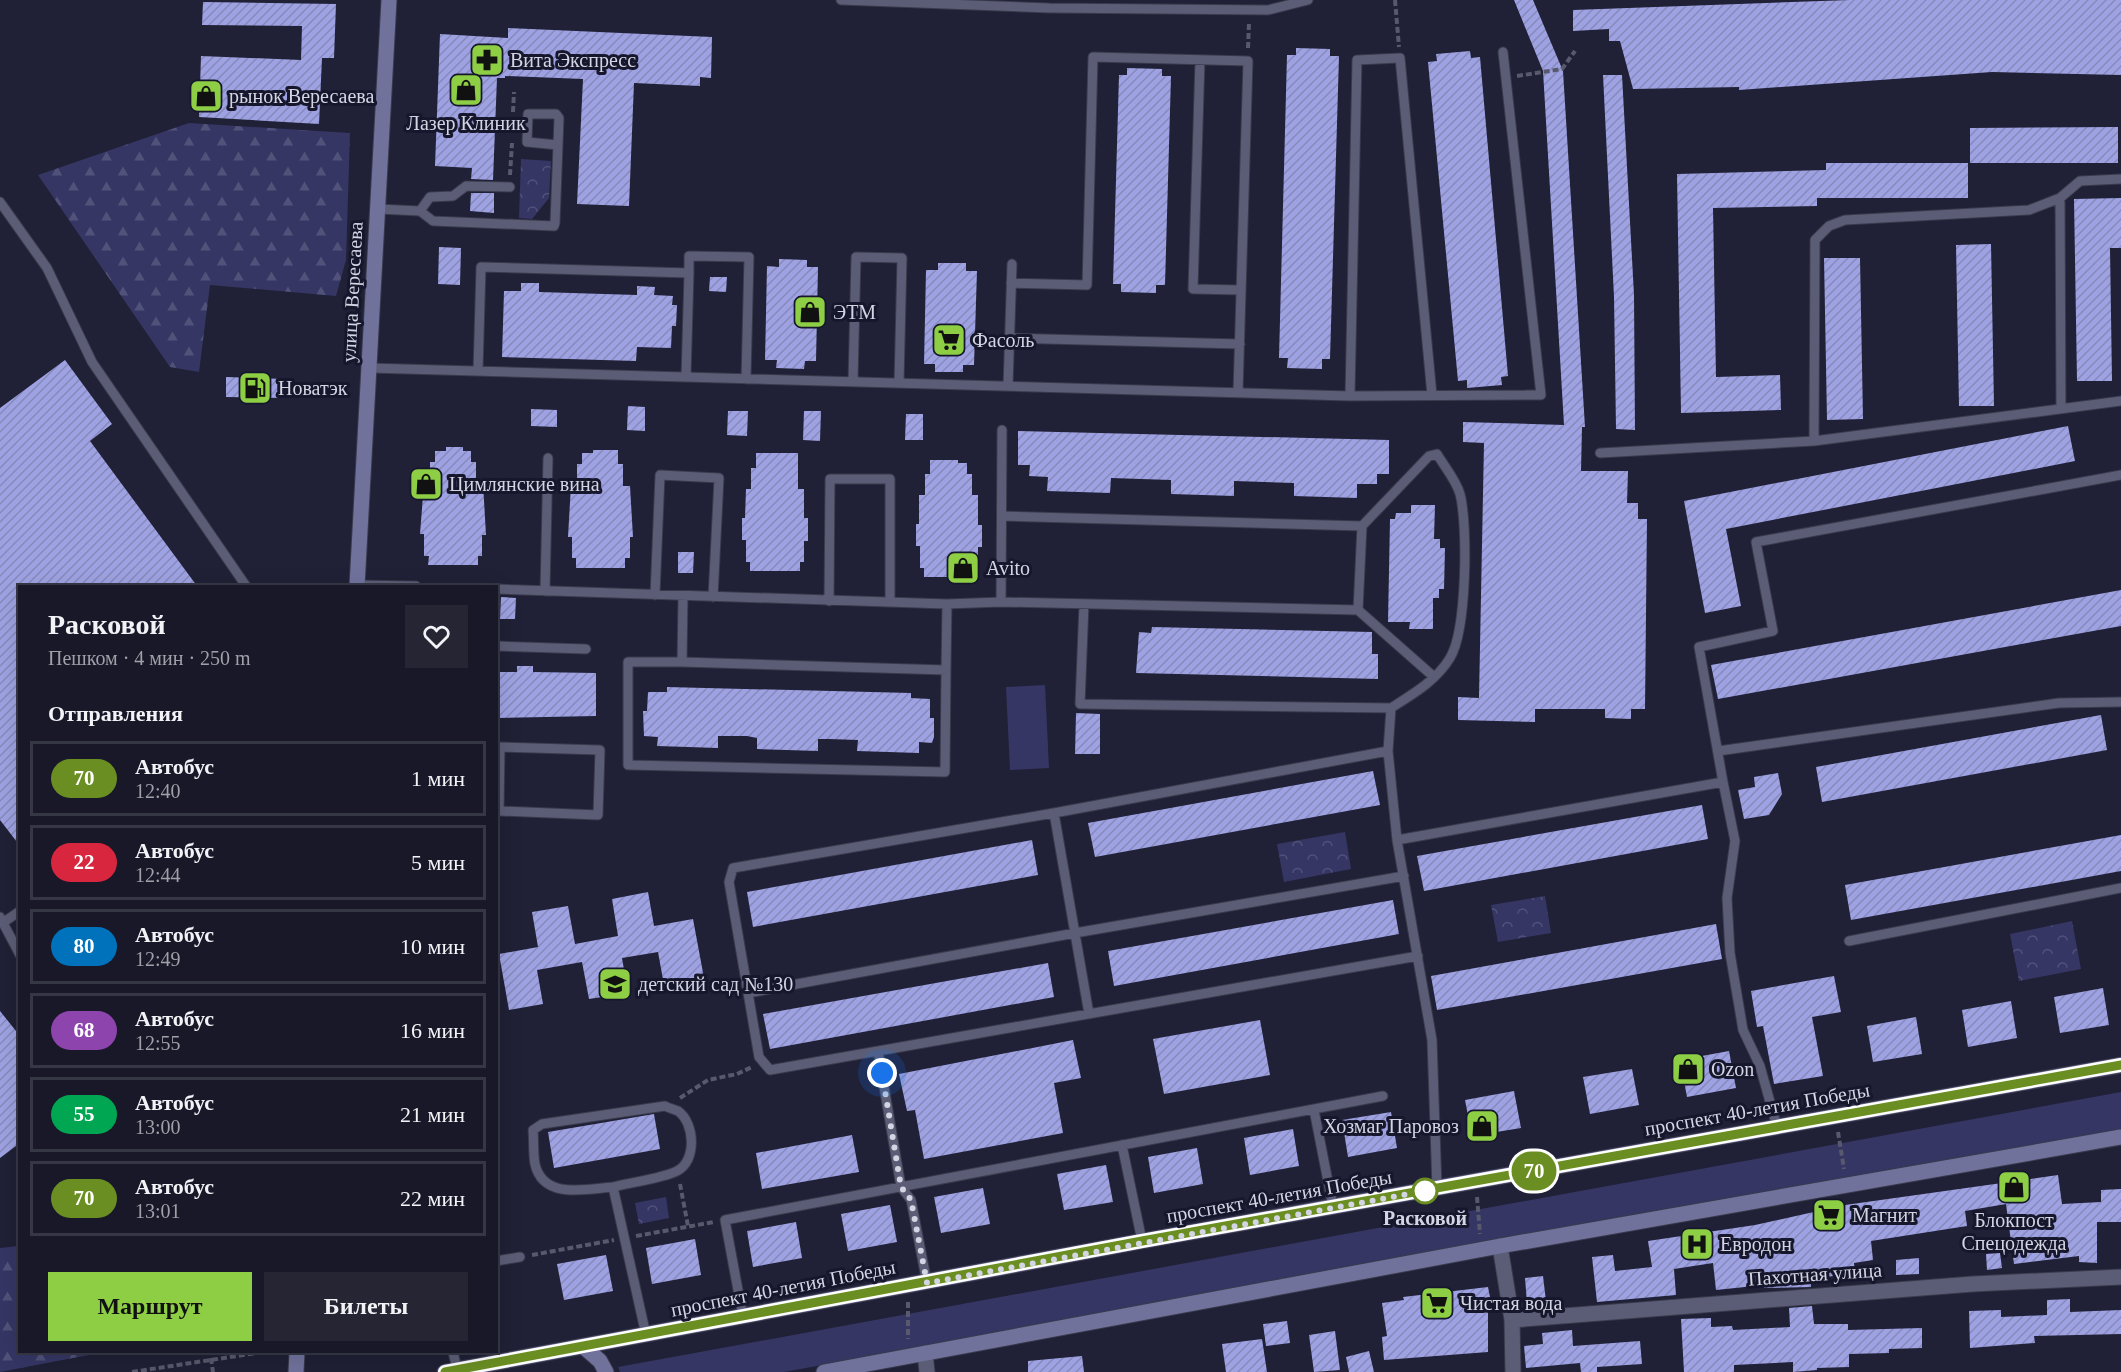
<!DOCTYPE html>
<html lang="ru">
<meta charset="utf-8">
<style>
:root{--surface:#181828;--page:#252534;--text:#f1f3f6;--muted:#9fa0a8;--line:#363745;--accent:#8dce44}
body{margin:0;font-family:Georgia,serif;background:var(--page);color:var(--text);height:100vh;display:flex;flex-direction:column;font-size:22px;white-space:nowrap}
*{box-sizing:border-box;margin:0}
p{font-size:20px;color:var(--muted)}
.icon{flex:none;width:33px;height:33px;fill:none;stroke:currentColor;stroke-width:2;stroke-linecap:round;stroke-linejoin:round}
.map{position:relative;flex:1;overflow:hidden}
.side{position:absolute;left:18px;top:585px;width:480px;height:768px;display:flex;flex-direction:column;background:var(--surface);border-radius:0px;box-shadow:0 6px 24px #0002,0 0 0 2px var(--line)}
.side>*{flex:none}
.badge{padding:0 12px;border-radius:20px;font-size:21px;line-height:39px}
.you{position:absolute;width:30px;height:30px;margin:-15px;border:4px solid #fff;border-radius:50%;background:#1a73e8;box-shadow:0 0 0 9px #1a73e833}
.map>.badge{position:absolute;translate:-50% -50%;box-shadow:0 0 0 3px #fff}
h2{padding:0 30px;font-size:22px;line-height:54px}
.round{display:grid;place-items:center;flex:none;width:63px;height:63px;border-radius:0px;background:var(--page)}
.overview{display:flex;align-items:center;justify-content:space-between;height:102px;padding:0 30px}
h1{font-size:28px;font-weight:800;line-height:45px}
.button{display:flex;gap:12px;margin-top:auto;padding:12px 30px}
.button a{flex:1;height:69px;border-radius:0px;background:var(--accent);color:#111;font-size:24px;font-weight:800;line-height:69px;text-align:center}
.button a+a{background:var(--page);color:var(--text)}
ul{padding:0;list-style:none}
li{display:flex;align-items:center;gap:18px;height:75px;margin:0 12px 9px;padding:0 18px;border:3px solid var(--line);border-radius:0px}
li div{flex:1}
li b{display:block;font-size:22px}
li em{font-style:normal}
li .badge{min-width:66px;font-weight:700;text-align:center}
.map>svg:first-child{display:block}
.grass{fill:#353664}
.forest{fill:url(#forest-firs)}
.park{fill:url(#park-crowns)}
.building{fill:url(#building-hatch)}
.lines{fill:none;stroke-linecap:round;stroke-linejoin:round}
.lane-casing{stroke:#3a3a4d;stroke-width:11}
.street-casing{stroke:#3a3a4d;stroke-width:17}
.secondary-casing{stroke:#3a3a4d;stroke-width:17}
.path{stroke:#58596c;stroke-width:4;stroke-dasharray:6 3;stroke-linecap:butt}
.lane{stroke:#5b5d76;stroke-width:9}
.street{stroke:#5b5d76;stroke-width:15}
.secondary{stroke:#70729c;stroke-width:15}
.line-casing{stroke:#fff;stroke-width:14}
.line{stroke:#6b8e23;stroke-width:9}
.walk{stroke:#d3d5e3;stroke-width:6;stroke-dasharray:0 10.8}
.stop-dot{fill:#fff;stroke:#6b8e23;stroke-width:3}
.labels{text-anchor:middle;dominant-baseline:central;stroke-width:6;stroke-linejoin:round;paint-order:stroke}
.poi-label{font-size:20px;fill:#d3d5e3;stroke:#16172c;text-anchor:start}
.street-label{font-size:20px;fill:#d3d5e3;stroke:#16172c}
.stop-label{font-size:20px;font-weight:bold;fill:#d3d5e3;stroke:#16172c}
</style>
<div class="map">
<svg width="2121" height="1372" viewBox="0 0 2121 1372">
<defs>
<pattern id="forest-firs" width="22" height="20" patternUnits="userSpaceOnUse" patternTransform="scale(1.5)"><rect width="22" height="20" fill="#353664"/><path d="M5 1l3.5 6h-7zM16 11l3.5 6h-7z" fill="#51527a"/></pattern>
<pattern id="park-crowns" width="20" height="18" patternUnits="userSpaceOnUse" patternTransform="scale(1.5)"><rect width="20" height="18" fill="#353664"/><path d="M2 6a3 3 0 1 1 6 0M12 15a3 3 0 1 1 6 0" fill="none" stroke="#51527a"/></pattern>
<pattern id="building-hatch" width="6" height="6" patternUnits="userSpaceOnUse" patternTransform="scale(1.5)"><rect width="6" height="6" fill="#9ea2e2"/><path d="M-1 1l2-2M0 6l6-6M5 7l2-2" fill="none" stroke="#868aba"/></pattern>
</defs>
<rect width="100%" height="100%" fill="#202036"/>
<path class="grass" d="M1045,685L1049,768L1010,770L1006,687Z
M2121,1092V1133L1670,1210L784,1372H620L618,1367Z"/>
<path class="forest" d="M189,123L350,133L346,260L336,296L210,285L199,372L170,367L38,175Z
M19,1246L20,1352H104L0,1372V1248Z"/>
<path class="park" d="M521,159L551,161L549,198L532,219L519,218Z
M1345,832L1351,869L1284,882L1277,844Z
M1545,896L1551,933L1498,942L1491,905Z
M2072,921L2081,969L2019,981L2010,934Z
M666,1197L669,1218L639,1224L635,1203Z"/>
<path class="building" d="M1514,0H1533L1563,71L1585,427H1582L1581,471H1628L1627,503H1638V519H1647L1645,709H1631V719L1605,718V709H1535V722L1458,720V697L1479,698L1484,443L1463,442V422L1564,425L1543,71Z
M1850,0H2121V75L1992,72L1739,90V87L1633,89L1620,41H1609V29L1573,31V10Z
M203,2L336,4L334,58H322L319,124L199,117L201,56L301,60L302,26L202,25Z
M508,28L712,37L711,78L700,77V86L634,83L629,206L577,204L583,79L505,76V78H497L493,180L471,179L472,168L435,166L440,34L508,38Z
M1296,48L1330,49V56H1339L1330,359H1322V369L1287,368L1288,358H1279L1287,55H1296Z
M1470,51L1471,58L1480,57L1508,376L1501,377L1502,385L1467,388V380L1458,381L1428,62L1437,61L1436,54Z
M1127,68L1162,69V76H1171L1165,285H1156V293L1121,292V284H1113L1119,75H1127Z
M1603,75H1622L1634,295L1635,430L1616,429L1614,297Z
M2118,127V163H1970V128Z
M1826,163H1968V198H1817V206L1713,208L1716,377L1780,375L1781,410L1681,413L1677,174L1826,170Z
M471,193H494V213L470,211Z
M2121,198V248H2110L2112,381H2077L2074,199Z
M1991,244L1994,406H1959L1956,245Z
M439,247L461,248L460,285L438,284Z
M1824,258H1860L1863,419L1827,420Z
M779,259L807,260V267H818L816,361H805L804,369L776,368L777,360H765L767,266L779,267Z
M938,263H966V271H977L974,365H963V372H935V364H924L926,270H938Z
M710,277H727L726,292L709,291Z
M521,283H539V292L637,295V286L655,287L654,295L673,296L672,305H677L676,326H672L671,348L637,347L636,361L502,357L504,291H521Z
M65,360L112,424L90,441L197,586H20V846L0,820V408Z
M226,377L285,379L284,398L226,397Z
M628,406L645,407V431L627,430Z
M531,409L557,410V427L531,426Z
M728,411H748L747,436L727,435Z
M804,411H821L820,441L803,440Z
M906,414H923V440H905Z
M2068,426L2075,461L1726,529L1741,606L1705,613L1684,501Z
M1018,431L1389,440V474H1377V484H1357V498L1294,496V483L1234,481V496L1171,494V480L1111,478L1110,493L1047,491L1048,477L1029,476L1030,465H1018Z
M446,447H463V451H471V462H476V483H483L486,535H482V556H478V565H428L429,556H424V534H420L424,483H430V462H435V451H446Z
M593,450H618V464H623V486H630L633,537H630V558H625V568H576V558H572V537H568L571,485H577V464H582V453H593Z
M756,453H798V489H804V518H808V541H804V562H800V571H750V562H746V540H742V518H745L746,489H751V468H756Z
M930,460H958V463H967V474H972V495H978V525H982V547H978V568H974V577H924V568H920V546H916V524H919V495H925V474H930Z
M1411,505H1435L1434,539H1440V548H1445L1444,589H1439V598H1433V629H1409L1410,622H1388L1390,519H1395L1396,513H1411Z
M678,552H694L693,573H678Z
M2121,590V626L1718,699L1711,665Z
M501,597L516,598L515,619H500Z
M1152,627L1372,632V654H1378V679L1136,673L1139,632L1151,633Z
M517,666H533V672L596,673V716L496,718V672H517Z
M667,687L911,693V698L930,699V718H934V737L932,743L919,742V753L857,751L858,740L829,739H818V751L757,749V738L747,736H718V748L657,746L658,737L644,736L643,711H647L648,692H667Z
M1076,713L1100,714V754H1075Z
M2101,715L2107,750L1822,802L1816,767Z
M1373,771L1380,805L1095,857L1088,823Z
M1778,773L1782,794L1769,815L1744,819L1738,790L1755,787L1754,777Z
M1702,805L1708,839L1424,891L1417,856Z
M2121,835V871L1851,920L1845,885Z
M1032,840L1038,875L753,927L747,892Z
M648,892L654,926L693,919L704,978L664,985L658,952L622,958L628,993L589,999L582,962L537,970L543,1004L509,1010L499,954L538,947L532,912L568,906L575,944L618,936L612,899Z
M1393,900L1399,934L1114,986L1108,951Z
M1716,924L1722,959L1437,1010L1431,976Z
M1048,963L1054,997L770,1049L763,1014Z
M1834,976L1841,1012L1812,1017L1823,1076L1774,1084L1763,1026L1757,1027L1751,991Z
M2103,988L2109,1025L2060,1033L2054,997Z
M2011,1001L2017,1038L1968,1047L1962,1010Z
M0,1011L20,1036V1143L0,1158Z
M1916,1017L1922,1054L1873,1062L1867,1026Z
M1260,1020L1270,1075L1164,1094L1153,1039Z
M1073,1040L1081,1078L1054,1083L1063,1133L924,1159L915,1110L907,1111L899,1074Z
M1729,1051L1736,1088L1687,1097L1680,1060Z
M1632,1069L1639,1105L1590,1114L1583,1077Z
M1514,1091L1521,1128L1472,1136L1465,1100Z
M1391,1112L1397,1148L1348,1157L1342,1120Z
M654,1114L660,1149L554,1168L548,1132Z
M1293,1129L1299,1166L1250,1175L1244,1138Z
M852,1135L859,1172L762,1189L756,1153Z
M1197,1148L1203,1184L1154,1193L1148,1157Z
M1106,1165L1113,1202L1064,1210L1057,1174Z
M2058,1175L2062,1204L2101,1202V1190L2121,1189V1222H2097V1263L2079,1262V1256L2014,1264L2006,1204L1965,1211L1967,1226L1871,1241L1873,1260L1854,1263L1855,1273L1826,1277V1282L1811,1284V1287L1764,1288V1285L1716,1290L1713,1263L1674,1269L1676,1295L1597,1302L1592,1257L1613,1255L1615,1271L1652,1267L1648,1241L1755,1225L1845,1205Z
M983,1188L990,1224L941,1233L934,1197Z
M890,1205L897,1242L848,1251L841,1214Z
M796,1222L802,1258L753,1267L747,1231Z
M695,1239L701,1275L652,1284L646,1248Z
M2000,1253L2002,1268L1987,1270L1986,1254Z
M606,1255L613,1291L564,1300L557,1264Z
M1919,1258V1274L1896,1275V1260Z
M1543,1276L1546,1301L1527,1303L1525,1278Z
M1488,1287L1491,1302H1488V1352L1384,1360L1382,1337L1387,1336L1382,1303L1404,1300L1403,1297Z
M2070,1299V1312L2121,1310V1334L2034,1336L2035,1343L1970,1348L1969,1311L2001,1310V1317L2047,1315V1300Z
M1812,1306L1814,1324H1848V1330L1922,1328V1348L1889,1349V1353L1849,1354V1367L1817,1368V1370L1793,1372V1362L1734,1365V1372H1684L1681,1319L1711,1318V1327L1732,1326L1733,1330L1790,1327L1789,1308Z
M1287,1321L1290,1343L1266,1346L1263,1324Z
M1572,1330L1573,1346L1640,1341L1642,1364L1597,1367V1372H1581L1580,1363L1526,1368L1524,1346L1543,1344L1542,1333Z
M1335,1331L1340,1370L1314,1372L1309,1335Z
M1262,1339L1267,1372H1226L1222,1344Z
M1369,1351L1374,1372H1349L1346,1357Z
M1082,1356L1084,1372H1028V1361Z"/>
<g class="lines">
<g class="lane-casing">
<path id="lane" d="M841,0L1049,8L1268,10L1308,0
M1200,60L1193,289L1241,290
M2060,198L2061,409
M0,202L47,268L92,362L246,586
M378,209L420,211L430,197L453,196L466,186L510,187
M420,211L433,221L554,226L555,223L559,118L556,114H528L527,142L558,145
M689,273V256L749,257L746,379
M1011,283L1087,285L1093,57L1248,61L1238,392
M1010,338L1240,344
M370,368L1350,396L1541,395L1503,52
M478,371L481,267L689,273L686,377
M853,381L856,257L902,258L899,383
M1008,386L1012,264
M1350,396L1357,60L1400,58L1432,395
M1002,430L1001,602L1358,610L1434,677
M1814,441L1815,240L1829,226L1845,220L2029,210L2060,198L2080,181L2121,179
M1600,453L1814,441L2121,401
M1002,516L1362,526
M357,585L416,586
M496,589L947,604L1001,602
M545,591L548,458
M655,595L660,475L719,478L713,597
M683,596L682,662L946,670L947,604
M829,601L830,479H890V601
M1084,604L1080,704L1391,708L1388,751L1397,840L1432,1040L1437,1188
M1358,610L1362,526L1429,456L1437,454C1444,466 1456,480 1460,494C1468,525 1467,630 1450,658C1436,681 1413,694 1391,708
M496,646L586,649
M682,662H628V765L945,772L946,670
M1388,751L1054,813L733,868L729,882L759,1057L770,1070L1418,956
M1718,751L2059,703L2121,702
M1723,782L1735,841L1727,898L1730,953L1743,1030L1760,1066L1777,1127
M496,810L499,811L598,815L600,750L500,747L499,811
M1054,813L1089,1014
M1397,840L1723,782L1699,647L1773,631L1756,542L2121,475
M0,917L20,955
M4,922L20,911
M1849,941L2121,888
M748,993L1075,933L1404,876
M878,1051L901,1187L911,1200L927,1283
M1314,1110L1333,1207
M1122,1145L1142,1241
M613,1187C586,1189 543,1200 535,1164C533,1154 534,1141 533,1130L542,1124L665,1106C668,1108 674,1109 678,1111C695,1123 697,1161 677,1171C661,1179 631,1182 613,1187L646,1335
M496,1261L520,1257
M743,1317L725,1220L1383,1096
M453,1352L457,1369"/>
</g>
<g class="street-casing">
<path id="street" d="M1500,1246L1512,1320L1513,1372
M1512,1320L1973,1284L2121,1277
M925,1353L927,1372"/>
</g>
<g class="secondary-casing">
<path id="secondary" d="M357,586L389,0
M584,1347L600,1361L606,1372
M296,1372L297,1352
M445,1372L1142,1241L2121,1065
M824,1372L1500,1246L2121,1137"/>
</g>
<path class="path" d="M1395,0L1399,47
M1248,48L1249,23
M1517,76L1562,69L1575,51
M513,112L514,92
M510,175L512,143
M680,1098L708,1080L737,1074L752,1067
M1838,1132L1844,1169
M680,1184L688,1226
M1477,1197L1480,1234
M636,1236L714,1222
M532,1255L614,1240
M908,1302V1339
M211,1358L213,1372
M132,1372L263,1352"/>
<use href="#lane" class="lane"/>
<use href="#street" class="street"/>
<use href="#secondary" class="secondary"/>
</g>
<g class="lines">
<g class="line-casing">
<path id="line" d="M445,1372L1142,1241L2121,1065"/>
</g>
<use href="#line" class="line"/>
<path class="walk" d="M882,1073L901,1187L911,1200L927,1283L1425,1191"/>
</g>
<defs>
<g id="pharmacy-square" transform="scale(1.725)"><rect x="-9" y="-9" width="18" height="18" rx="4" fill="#8dce44" stroke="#16172c"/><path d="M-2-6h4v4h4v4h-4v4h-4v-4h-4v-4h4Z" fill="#111"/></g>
<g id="shop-square" transform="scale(1.725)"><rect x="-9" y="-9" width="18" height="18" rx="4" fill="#8dce44" stroke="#16172c"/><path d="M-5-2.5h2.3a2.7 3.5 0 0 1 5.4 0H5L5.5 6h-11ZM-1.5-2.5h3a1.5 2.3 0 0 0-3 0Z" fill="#111"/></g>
<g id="supermarket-square" transform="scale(1.725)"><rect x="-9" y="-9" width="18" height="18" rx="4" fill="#8dce44" stroke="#16172c"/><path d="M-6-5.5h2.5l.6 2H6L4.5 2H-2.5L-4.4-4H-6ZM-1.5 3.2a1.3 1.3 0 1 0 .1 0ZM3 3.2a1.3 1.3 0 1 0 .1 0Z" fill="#111"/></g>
<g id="fuel-square" transform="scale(1.725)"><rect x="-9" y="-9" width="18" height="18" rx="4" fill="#8dce44" stroke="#16172c"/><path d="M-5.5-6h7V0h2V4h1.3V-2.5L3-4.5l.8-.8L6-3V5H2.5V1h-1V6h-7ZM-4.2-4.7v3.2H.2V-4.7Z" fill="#111"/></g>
<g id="school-square" transform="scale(1.725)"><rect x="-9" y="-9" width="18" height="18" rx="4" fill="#8dce44" stroke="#16172c"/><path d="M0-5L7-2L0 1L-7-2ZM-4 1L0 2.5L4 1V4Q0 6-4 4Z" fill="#111"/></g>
<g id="hospital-square" transform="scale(1.725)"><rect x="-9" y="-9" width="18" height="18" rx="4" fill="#8dce44" stroke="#16172c"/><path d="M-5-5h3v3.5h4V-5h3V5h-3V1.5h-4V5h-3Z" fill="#111"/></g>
</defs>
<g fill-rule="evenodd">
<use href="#pharmacy-square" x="487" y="60"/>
<use href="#shop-square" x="466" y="90"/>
<use href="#shop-square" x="206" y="96"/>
<use href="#shop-square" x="810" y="312"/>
<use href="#supermarket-square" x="949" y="340"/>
<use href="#fuel-square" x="255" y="388"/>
<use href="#shop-square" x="426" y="484"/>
<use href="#shop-square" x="963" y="568"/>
<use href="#school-square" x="615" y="984"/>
<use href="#shop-square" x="1688" y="1069"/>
<use href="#shop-square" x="1482" y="1126"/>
<use href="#shop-square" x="2014" y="1187"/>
<use href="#supermarket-square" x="1829" y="1215"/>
<use href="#hospital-square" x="1697" y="1244"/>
<use href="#supermarket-square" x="1437" y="1303"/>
</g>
<circle class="stop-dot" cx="1425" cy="1191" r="12"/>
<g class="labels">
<g class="poi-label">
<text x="510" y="60">Вита Экспресс</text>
<text x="229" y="96">рынок Вересаева</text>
<text x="466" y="123" text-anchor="middle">Лазер Клиник</text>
<text x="833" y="312">ЭТМ</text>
<text x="972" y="340">Фасоль</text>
<text x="278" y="388">Новатэк</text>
<text x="449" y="484">Цимлянские вина</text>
<text x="986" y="568">Avito</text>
<text x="638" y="984">детский сад №130</text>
<text x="1711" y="1069">Ozon</text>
<text x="1459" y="1126" text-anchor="end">Хозмаг Паровоз</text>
<text x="1852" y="1215">Магнит</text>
<text x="2014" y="1220" text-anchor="middle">Блокпост<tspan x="2014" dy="23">Спецодежда</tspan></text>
<text x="1720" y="1244">Евродон</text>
<text x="1460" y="1303">Чистая вода</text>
</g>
<g class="street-label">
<text transform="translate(352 292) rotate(-87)">улица Вересаева</text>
<text transform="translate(1757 1109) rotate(-10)">проспект 40-летия Победы</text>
<text transform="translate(1279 1196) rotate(-10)">проспект 40-летия Победы</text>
<text transform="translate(1815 1274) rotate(-4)">Пахотная улица</text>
<text transform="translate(783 1288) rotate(-11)">проспект 40-летия Победы</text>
</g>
<g class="stop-label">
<text x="1425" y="1218">Расковой</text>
</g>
</g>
</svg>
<div class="you" style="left:882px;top:1073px"></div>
<b class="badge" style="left:1534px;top:1171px;background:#6b8e23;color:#fff">70</b>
<section class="side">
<div class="overview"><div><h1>Расковой</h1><p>Пешком · 4 мин · 250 m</p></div><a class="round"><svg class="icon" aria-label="heart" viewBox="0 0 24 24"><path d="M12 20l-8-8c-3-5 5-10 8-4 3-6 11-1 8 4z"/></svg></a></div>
<h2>Отправления</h2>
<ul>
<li><span class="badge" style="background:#6b8e23;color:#fff">70</span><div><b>Автобус</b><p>12:40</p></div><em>1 мин</em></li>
<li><span class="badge" style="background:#d7263d;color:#fff">22</span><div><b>Автобус</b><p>12:44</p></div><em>5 мин</em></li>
<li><span class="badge" style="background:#0072bc;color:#fff">80</span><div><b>Автобус</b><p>12:49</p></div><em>10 мин</em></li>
<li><span class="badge" style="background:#8e44ad;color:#fff">68</span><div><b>Автобус</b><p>12:55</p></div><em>16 мин</em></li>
<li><span class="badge" style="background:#00a651;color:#fff">55</span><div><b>Автобус</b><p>13:00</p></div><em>21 мин</em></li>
<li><span class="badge" style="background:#6b8e23;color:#fff">70</span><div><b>Автобус</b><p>13:01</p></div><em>22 мин</em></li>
</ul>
<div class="button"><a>Маршрут</a><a>Билеты</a></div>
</section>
</div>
